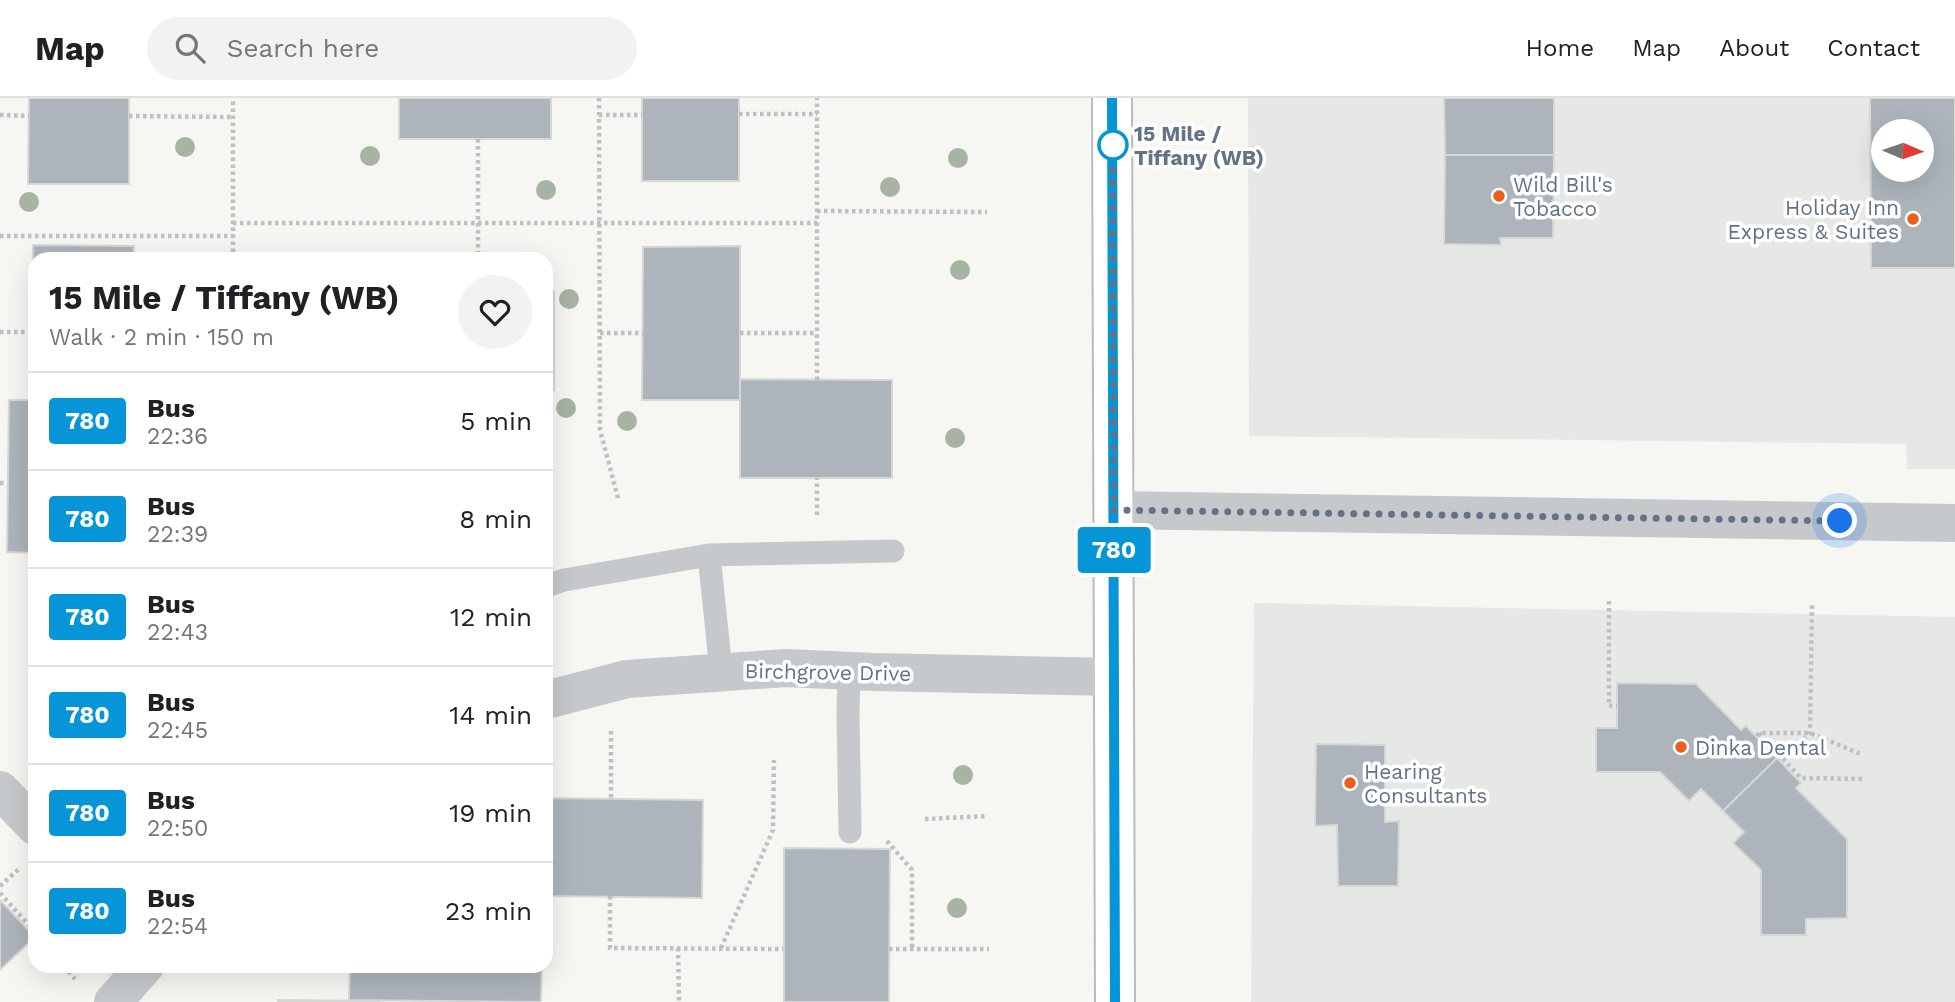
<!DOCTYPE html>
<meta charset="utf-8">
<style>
:root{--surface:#fff;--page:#f2f2f2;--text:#202124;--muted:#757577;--line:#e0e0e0}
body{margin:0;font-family:"Work Sans",sans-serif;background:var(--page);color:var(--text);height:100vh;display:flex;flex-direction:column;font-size:26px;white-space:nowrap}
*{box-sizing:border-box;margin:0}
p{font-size:23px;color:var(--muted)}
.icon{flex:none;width:38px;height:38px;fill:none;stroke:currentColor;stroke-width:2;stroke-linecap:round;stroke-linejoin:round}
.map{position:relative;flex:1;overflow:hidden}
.drawer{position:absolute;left:28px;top:154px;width:525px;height:721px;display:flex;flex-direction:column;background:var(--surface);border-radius:21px;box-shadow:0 7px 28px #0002}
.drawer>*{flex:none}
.badge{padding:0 14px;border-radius:5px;font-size:24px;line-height:46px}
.needle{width:46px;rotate:92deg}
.buttons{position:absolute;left:1871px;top:21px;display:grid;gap:14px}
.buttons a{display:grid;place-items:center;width:63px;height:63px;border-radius:50%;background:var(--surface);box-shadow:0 7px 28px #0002;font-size:35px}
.you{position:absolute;width:35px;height:35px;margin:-18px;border:5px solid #fff;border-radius:50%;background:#1a73e8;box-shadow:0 0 0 10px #1a73e833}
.map>.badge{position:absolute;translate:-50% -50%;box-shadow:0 0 0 4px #fff}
.round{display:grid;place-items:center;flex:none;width:74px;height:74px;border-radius:37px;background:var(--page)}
.head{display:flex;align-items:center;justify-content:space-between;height:119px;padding:0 21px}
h1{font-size:33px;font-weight:700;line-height:52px}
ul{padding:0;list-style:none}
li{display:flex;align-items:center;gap:21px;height:98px;padding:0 21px;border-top:2px solid var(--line)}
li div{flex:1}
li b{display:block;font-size:26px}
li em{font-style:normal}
li .badge{min-width:77px;font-weight:700;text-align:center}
header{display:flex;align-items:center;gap:42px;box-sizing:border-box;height:98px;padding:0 35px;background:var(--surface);border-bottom:2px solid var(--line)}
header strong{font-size:33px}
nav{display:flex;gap:38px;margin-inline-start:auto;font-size:24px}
.search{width:490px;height:63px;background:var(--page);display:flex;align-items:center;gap:18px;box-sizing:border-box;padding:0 24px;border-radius:38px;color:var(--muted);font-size:26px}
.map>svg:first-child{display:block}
.built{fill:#e6e8e6;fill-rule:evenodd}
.building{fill:#adb4bb;stroke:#d7d7d5;stroke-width:2;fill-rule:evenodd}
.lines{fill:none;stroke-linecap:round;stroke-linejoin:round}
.secondary-casing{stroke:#b7bcc1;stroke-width:42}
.path{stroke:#bfc0c3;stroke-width:4.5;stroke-dasharray:3.5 3.5;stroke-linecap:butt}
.lane{stroke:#c5c9cc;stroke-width:23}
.street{stroke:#c5c9cc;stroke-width:38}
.secondary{stroke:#fff;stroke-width:38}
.tree{fill:#a7b3a3}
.line-casing{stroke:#fff;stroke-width:16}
.line{stroke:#0696d7;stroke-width:10}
.walk{stroke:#637385;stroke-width:7;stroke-dasharray:0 12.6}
.stop-dot{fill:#fff;stroke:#0696d7;stroke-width:3.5}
.poi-dot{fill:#eb5d1d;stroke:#fff;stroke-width:2.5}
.labels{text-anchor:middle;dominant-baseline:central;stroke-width:7;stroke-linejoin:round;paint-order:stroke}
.stop-label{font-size:21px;font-weight:bold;fill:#637385;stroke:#fff;text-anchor:start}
.poi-label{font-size:21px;fill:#637385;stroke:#fff;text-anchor:start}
.street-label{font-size:21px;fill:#637385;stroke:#fff}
</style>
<header>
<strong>Map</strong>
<div class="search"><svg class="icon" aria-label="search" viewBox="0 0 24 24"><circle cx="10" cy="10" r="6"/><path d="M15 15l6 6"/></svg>Search here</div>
<nav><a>Home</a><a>Map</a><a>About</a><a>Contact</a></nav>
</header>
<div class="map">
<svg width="1955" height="904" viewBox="0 0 1955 904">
<rect width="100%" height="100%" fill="#f6f6f2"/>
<path class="built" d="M1248,0H1955V371H1907L1906,346L1249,338ZM1883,33H1922V72H1883Z
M1254,505L1955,519V904H1251Z"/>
<path class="building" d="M29,0H129V86H28Z
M399,0H551V41H399Z
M642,0H739V83H642Z
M1444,0H1554V57H1445Z
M1870,0H1955V170H1871ZM1883,33H1922V72H1883Z
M1445,57H1554L1553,140H1500L1501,147L1444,146Z
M33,147L134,148L133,161H35V302H31Z
M740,148V302H642L643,149Z
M546,193H554V292H546Z
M740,281L892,282V380H740Z
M9,302H35V455L7,454Z
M1617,585L1696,586L1741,632L1746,628L1777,660L1723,713L1701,691L1689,703L1660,674H1596V630H1617Z
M1316,646L1385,647V724L1399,723L1398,788H1338L1337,727L1315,728Z
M1777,660L1801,685L1796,690L1847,741V820L1806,821V837H1761V772L1733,745L1744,734L1723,713Z
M546,700L703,702L702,800L546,798Z
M784,750L890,751L889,904H784Z
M0,802L35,839L0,872Z
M350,868H542L541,904L349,902Z
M278,902L379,903V904H278Z"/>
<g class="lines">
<g class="secondary-casing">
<path id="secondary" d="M1112,0L1115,904"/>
</g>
<path class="path" d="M599,0L600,332L618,400
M739,16H817
M0,17L29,18
M599,17H642
M129,18L233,19
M478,41V161
M817,113L987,114
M233,125H817
M0,138H233
M233,161V0
M0,234H32
M600,235H643
M740,235H817
M817,282V0
M0,385H7
M817,417V380
M1609,503V608H1617
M611,633V701
M1759,635L1801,680L1864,681
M1757,638L1759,635H1810L1863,657
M1783,660L1810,635L1812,507
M925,721L988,718
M887,743L912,772V851
M0,788L20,770
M0,795L35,834
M610,798V850L783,851
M678,850L679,904
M721,850L773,732L774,662
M889,851H989
M64,868L75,881"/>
<path class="lane" d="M709,457L721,573
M546,488L564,482L709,457L893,453
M849,573L848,616L850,734"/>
<path class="street" d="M1114,412L1955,425
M546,602L627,581L786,570L874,574L1113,579
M0,692L35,728
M113,904L145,868"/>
<use href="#secondary" class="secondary"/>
</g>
<g class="tree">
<circle cx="185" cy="49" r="10"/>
<circle cx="370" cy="58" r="10"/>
<circle cx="958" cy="60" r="10"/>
<circle cx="890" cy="89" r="10"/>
<circle cx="546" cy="92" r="10"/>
<circle cx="29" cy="104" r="10"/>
<circle cx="960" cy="172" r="10"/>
<circle cx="569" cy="201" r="10"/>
<circle cx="566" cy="310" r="10"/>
<circle cx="627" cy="323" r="10"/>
<circle cx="955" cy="340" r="10"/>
<circle cx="963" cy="677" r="10"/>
<circle cx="957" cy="810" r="10"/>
</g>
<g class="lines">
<g class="line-casing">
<path id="line" d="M1112,0L1115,904"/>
</g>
<use href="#line" class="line"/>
<path class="walk" d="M1113,47L1114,412L1840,423"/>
</g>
<circle class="stop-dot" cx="1113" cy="47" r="14"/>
<g class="poi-dot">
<circle cx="1499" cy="98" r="7"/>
<circle cx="1913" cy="121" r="7"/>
<circle cx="1681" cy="649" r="7"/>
<circle cx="1350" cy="685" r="7"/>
</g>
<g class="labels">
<g class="stop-label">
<text x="1134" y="35">15 Mile /<tspan x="1134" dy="24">Tiffany (WB)</tspan></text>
</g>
<g class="poi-label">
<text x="1513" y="86">Wild Bill's<tspan x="1513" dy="24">Tobacco</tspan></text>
<text x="1899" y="109" text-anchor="end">Holiday Inn<tspan x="1899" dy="24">Express &amp; Suites</tspan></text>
<text x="1695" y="649">Dinka Dental</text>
<text x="1364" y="673">Hearing<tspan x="1364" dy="24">Consultants</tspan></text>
</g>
<g class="street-label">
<text transform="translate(828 574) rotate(1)">Birchgrove Drive</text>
</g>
</g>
</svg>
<div class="buttons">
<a><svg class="needle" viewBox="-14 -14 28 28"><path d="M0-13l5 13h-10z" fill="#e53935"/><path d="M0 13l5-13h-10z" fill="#757577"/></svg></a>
</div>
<div class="you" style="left:1840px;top:423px"></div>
<b class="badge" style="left:1114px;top:452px;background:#0696d7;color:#fff">780</b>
<section class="drawer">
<div class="head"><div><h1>15 Mile / Tiffany (WB)</h1><p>Walk · 2 min · 150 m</p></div><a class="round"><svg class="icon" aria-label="heart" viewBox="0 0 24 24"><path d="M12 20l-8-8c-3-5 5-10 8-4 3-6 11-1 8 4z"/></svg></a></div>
<ul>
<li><span class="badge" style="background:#0696d7;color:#fff">780</span><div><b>Bus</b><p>22:36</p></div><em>5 min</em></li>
<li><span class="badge" style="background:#0696d7;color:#fff">780</span><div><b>Bus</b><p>22:39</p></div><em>8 min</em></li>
<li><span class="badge" style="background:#0696d7;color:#fff">780</span><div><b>Bus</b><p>22:43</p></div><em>12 min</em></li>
<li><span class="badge" style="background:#0696d7;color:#fff">780</span><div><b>Bus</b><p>22:45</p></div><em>14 min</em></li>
<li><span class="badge" style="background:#0696d7;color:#fff">780</span><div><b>Bus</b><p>22:50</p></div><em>19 min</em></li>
<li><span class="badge" style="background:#0696d7;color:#fff">780</span><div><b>Bus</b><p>22:54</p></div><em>23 min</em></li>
</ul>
</section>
</div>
